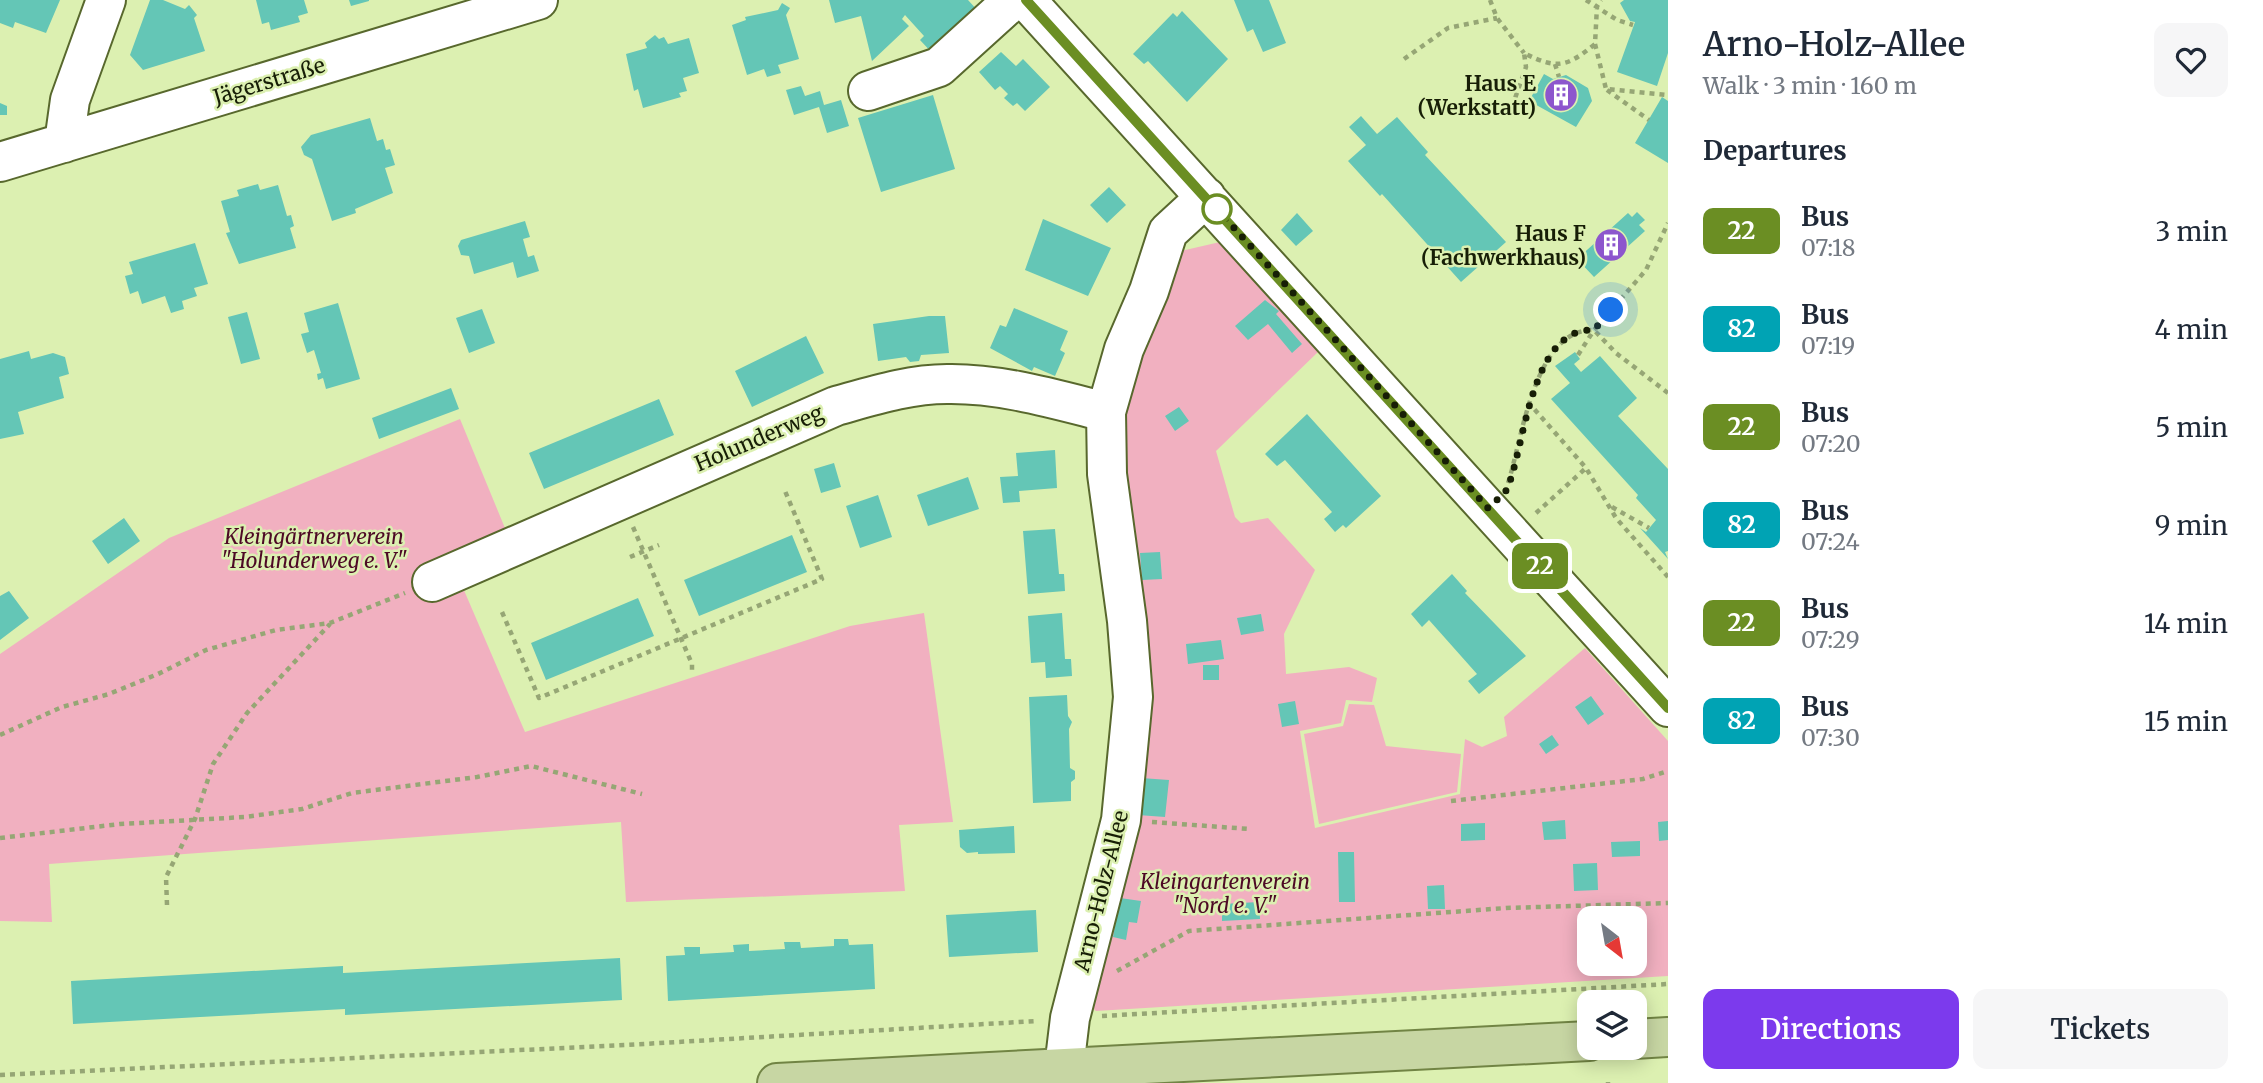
<!DOCTYPE html>
<meta charset="utf-8">
<style>
:root{--surface:#fff;--page:#f6f6f7;--text:#1f2937;--muted:#747a83;--accent:#7c3aed}
body{margin:0;font-family:Merriweather,serif;background:var(--page);color:var(--text);height:100vh;display:flex;flex-direction:column;font-size:26px;white-space:nowrap}
*{box-sizing:border-box;margin:0}
p{font-size:23px;color:var(--muted)}
.icon{flex:none;width:38px;height:38px;fill:none;stroke:currentColor;stroke-width:2;stroke-linecap:round;stroke-linejoin:round}
.map{position:relative;flex:1;overflow:hidden}
.sheet{display:flex;flex-direction:column;background:var(--surface);width:595px}
.sheet>*{flex:none}
.badge{padding:0 14px;border-radius:10px;font-size:24px;line-height:46px}
.needle{width:46px;rotate:149deg}
.controls{position:absolute;left:1577px;top:906px;display:grid;gap:14px}
.controls a{display:grid;place-items:center;width:70px;height:70px;border-radius:14px;background:var(--surface);box-shadow:0 4px 18px #0003;font-size:35px}
.you{position:absolute;width:35px;height:35px;margin:-18px;border:5px solid #fff;border-radius:50%;background:#1a73e8;box-shadow:0 0 0 10px #1a73e833}
.map>.badge{position:absolute;translate:-50% -50%;box-shadow:0 0 0 4px #fff}
h2{padding:0 35px;font-size:26px;line-height:63px}
.round{display:grid;place-items:center;flex:none;width:74px;height:74px;border-radius:14px;background:var(--page)}
.overview{display:flex;align-items:center;justify-content:space-between;height:119px;padding:0 35px}
h1{font-size:33px;font-weight:600;line-height:52px}
.button{display:flex;gap:14px;margin-top:auto;padding:14px 35px}
.button a{flex:1;height:80px;border-radius:14px;background:var(--accent);color:#fff;font-size:28px;font-weight:600;line-height:80px;text-align:center}
.button a+a{background:var(--page);color:var(--text)}
ul{padding:0;list-style:none}
li{display:flex;align-items:center;gap:21px;height:98px;padding:0 35px}
li div{flex:1}
li b{display:block;font-size:26px}
li em{font-style:normal}
li .badge{min-width:77px;font-weight:700;text-align:center}
main{display:flex;flex:1;min-height:0}
.map>svg:first-child{display:block}
.green{fill:#f1b0c0;fill-rule:evenodd}
.building{fill:#64c6b6}
.lines{fill:none;stroke-linecap:round;stroke-linejoin:round}
.minor-casing{stroke:#58682d;stroke-width:42}
.major-casing{stroke:#718444;stroke-width:42}
.path{stroke:#96a675;stroke-width:4.5;stroke-dasharray:5 5;stroke-linecap:butt}
.minor{stroke:#fff;stroke-width:38}
.major{stroke:#c7d6a3;stroke-width:38}
.line-casing{stroke:#fff;stroke-width:16}
.line{stroke:#6b8e23;stroke-width:10}
.walk{stroke:#171e06;stroke-width:7;stroke-dasharray:0 12.6}
.stop-dot{fill:#fff;stroke:#6b8e23;stroke-width:3.5}
.labels{text-anchor:middle;dominant-baseline:central;stroke-width:5;stroke-linejoin:round;paint-order:stroke}
.street-label{font-size:21px;fill:#171e06;stroke:#dcf0b1}
.poi-label{font-size:21px;font-weight:bold;fill:#171e06;stroke:#dcf0b1;text-anchor:end}
.park-label{font-size:21px;font-style:italic;fill:#4d0925;stroke:#dcf0b1}
</style>
<main>
<div class="map">
<svg width="1668" height="1083" viewBox="0 0 1668 1083">
<rect width="100%" height="100%" fill="#dcf0b1"/>
<path class="green" d="M1220,242L1318,352L1216,451L1235,517L1241,523L1268,518L1315,570L1284,634L1286,674L1349,667L1377,678L1372,702L1346,700L1341,723L1300,731L1315,828L1460,794L1465,739L1482,747L1507,736L1504,717L1585,648L1668,741V976L1096,1011L1089,1004L1112,892L1122,415L1134,371L1181,251ZM1589,919H1634V964H1589Z
M460,419L507,533L460,581L525,732L850,626L924,613L953,822L899,825L905,891L626,902L621,822L49,864L52,922L0,921V654L169,538Z
M1349,704L1374,705L1386,746L1461,754L1457,792L1319,824L1304,734L1343,726Z"/>
<path class="building" d="M0,0H60L46,33L15,22L13,28L0,23Z
M150,0H163L185,9L189,5L197,15L194,18L205,51L143,70L130,55Z
M256,0H304L308,13L298,16L300,22L271,30L269,22L262,24Z
M349,0H369V1L351,6Z
M829,0H968L979,12L934,55L920,40L924,36L905,15L902,19L909,26L872,61L861,16L835,23Z
M1234,0H1269L1286,43L1263,52L1253,29L1247,32Z
M1624,0H1668V53L1657,86L1617,72L1635,22L1630,21L1620,3Z
M782,3L790,8L786,15L799,59L778,65L781,73L767,77L764,69L747,75L732,25L746,20L745,17L778,10Z
M1182,11L1228,59L1187,102L1148,61L1144,64L1133,54L1173,13L1177,17Z
M655,35L659,39L664,37L668,44L689,38L699,73L683,78L687,91L679,93L681,97L643,108L638,89L634,91L626,54L647,48L645,43Z
M1001,52L1016,66L1023,59L1050,87L1025,111L1017,103L1013,106L1004,98L1008,94L1000,86L995,90L979,72Z
M1544,74L1553,79L1566,75L1588,88L1592,101L1576,127L1529,101Z
M801,86L805,96L820,91L824,105L841,100L849,126L827,133L819,107L794,115L786,90Z
M933,95L955,169L881,192L858,118Z
M1662,97L1668,101V163L1635,143Z
M0,103L7,106V115H0Z
M1361,116L1377,134L1397,117L1428,152L1425,155L1506,242L1461,282L1382,194L1380,196L1348,161L1366,145L1349,127Z
M370,118L377,141L383,139L386,150L390,149L395,165L385,168L393,193L355,209L356,213L332,221L312,159L304,155L301,147L311,135Z
M258,184L260,190L278,185L287,216L291,215L294,226L290,228L296,248L239,264L226,233L230,232L221,201L239,196L237,190Z
M1109,187L1126,205L1107,223L1090,205Z
M1637,212L1645,220L1639,225L1645,231L1594,277L1577,259L1628,213L1632,217Z
M1297,213L1313,231L1296,246L1281,230Z
M1043,219L1111,248L1088,296L1025,270Z
M525,221L530,237L523,239L528,257L534,255L539,271L517,278L513,262L474,274L469,256L461,255L458,246L461,240Z
M195,243L208,284L194,288L197,296L182,301L184,309L171,313L165,296L142,304L138,291L130,294L125,276L133,274L129,262Z
M1265,300L1279,311L1276,314L1302,344L1292,353L1268,324L1248,340L1235,326Z
M338,303L360,379L326,389L323,378L318,380L317,374L321,373L314,350L307,353L301,334L309,332L304,313Z
M1014,308L1068,331L1060,350L1065,353L1055,376L1034,367L1032,371L990,348L1000,325L1006,327Z
M482,309L495,343L469,353L456,318Z
M247,312L260,359L241,364L228,317Z
M929,316H945L949,353L921,355L919,361L910,362L906,357L878,361L873,324Z
M806,336L824,373L752,407L735,371Z
M29,351L31,359L53,353L65,357L69,374L59,377L64,398L18,412L24,434L0,439V359Z
M1575,352L1580,359L1574,364L1581,372L1600,356L1637,398L1618,416L1668,469V551L1665,552L1668,559L1640,528L1646,532L1656,520L1636,498L1638,495L1551,399L1570,383L1555,366Z
M451,388L459,409L379,439L372,418Z
M659,399L674,435L544,489L529,453Z
M1179,407L1189,421L1175,431L1165,416Z
M1307,414L1381,496L1346,528L1343,525L1335,532L1324,519L1332,512L1285,460L1277,466L1265,454Z
M1055,450L1057,488L1019,491L1020,502L1003,503L1000,477L1018,476L1016,453Z
M834,463L841,487L821,493L814,469Z
M968,477L979,509L928,526L917,495Z
M878,495L892,537L860,548L846,506Z
M124,518L140,541L108,564L92,541Z
M1055,529L1059,574H1064L1065,591L1028,594L1023,531Z
M792,535L807,572L699,616L684,580Z
M1160,552L1162,579L1142,580L1140,553Z
M1452,574L1467,591L1465,593L1526,656L1479,694L1468,681L1477,674L1429,620L1422,627L1411,614Z
M9,591L29,618L0,640V596Z
M638,598L654,636L546,680L531,643Z
M1062,613L1065,659H1071L1072,676L1046,678L1045,662L1031,663L1028,616Z
M1261,614L1264,631L1241,635L1237,618Z
M1221,640L1224,659L1188,664L1186,644Z
M1203,665H1219V680H1203Z
M1067,695L1068,716L1072,722L1069,729L1070,768L1075,771V779L1071,782V801L1033,803L1029,697Z
M1591,696L1604,714L1588,725L1575,707Z
M1295,701L1299,724L1282,727L1278,704Z
M1552,735L1559,745L1546,754L1539,744Z
M1141,778L1169,780L1165,817L1138,815Z
M1565,820L1566,839L1544,840L1542,822Z
M1668,821V840L1659,841L1658,822Z
M1485,823V840L1461,841V824Z
M1014,826L1015,853L978,854V852L967,853L960,847L959,830Z
M1640,841V856L1612,857L1611,842Z
M1338,852H1354L1355,902H1339Z
M1597,863L1598,890L1574,891L1573,864Z
M1444,885L1445,909H1428L1427,886Z
M1120,898L1141,901L1137,923L1129,922L1126,940L1113,937Z
M1259,902L1260,919L1222,921V904Z
M1036,910L1038,952L949,957L946,915Z
M834,939H848L849,945L873,944L875,989L668,1001L666,956L685,955L684,947H700V954L734,952L733,945L749,944V951L785,949L784,942H800L801,948L834,946Z
M620,958L622,1000L345,1015V1009L73,1024L71,981L343,966V973Z"/>
<g class="lines">
<g class="minor-casing">
<path id="minor" d="M1026,0L1668,707
M868,91L939,67L1013,0
M64,143L70,100L106,0
M0,162L538,0
M432,582L836,406C872,396 909,384 947,384C1000,383 1054,399 1106,412
M1064,1068L1070,1018L1121,820L1133,697L1127,621L1107,474L1106,412L1124,349L1149,291L1168,232L1206,197"/>
</g>
<g class="major-casing">
<path id="major" d="M1634,1039L1668,1037
M777,1083L1589,1041"/>
</g>
<path class="path" d="M1490,0L1497,18L1524,53
M1586,0L1617,20L1633,25
M1595,44L1606,89L1668,95
M1404,59L1448,28L1497,18
M1555,64L1559,77
M1607,90L1649,120
M1512,107L1526,67L1524,53C1557,70 1567,67 1595,44L1597,6L1601,0
M1578,355L1594,330L1646,270L1668,223
M1528,402L1586,468L1616,518L1668,577
M1508,483C1522,441 1534,328 1594,330L1616,353L1668,393
M1612,507L1649,528
M1536,513L1586,468
M633,527L692,664V673
M630,557L659,545
M502,612L539,698L822,579L785,491
M0,735L62,707L109,694L158,674L206,650L276,630L330,623L405,593
M1451,801L1643,779L1668,771
M1152,822L1249,829
M0,838L120,824L245,817L302,809L352,793L477,777L531,766L642,794
M167,905L166,877L195,819L213,764L247,713L330,624
M1117,971L1189,931L1506,908L1668,903
M1102,1016L1668,984
M0,1075L626,1045L1037,1021
M1608,1082V1083"/>
<use href="#minor" class="minor"/>
<use href="#major" class="major"/>
</g>
<g class="lines">
<g class="line-casing">
<path id="line" d="M1026,0L1668,708"/>
</g>
<use href="#line" class="line"/>
<path class="walk" d="M1217,209L1488,508C1494,502 1503,496 1507,489C1525,448 1530,327 1594,330L1611,310"/>
</g>
<defs>
<g id="building-disc" transform="scale(1.75)"><circle r="9.5" fill="#8d56cd" stroke="#dcf0b1"/><path d="M-4-6H4V6H1V3H-1V6H-4ZM-2.5-4.3h1.7v1.8h-1.7ZM.8-4.3h1.7v1.8H.8ZM-2.5-1h1.7V.8h-1.7ZM.8-1h1.7V.8H.8Z" fill="#fff"/></g>
</defs>
<g fill-rule="evenodd">
<use href="#building-disc" x="1561" y="95"/>
<use href="#building-disc" x="1611" y="245"/>
</g>
<circle class="stop-dot" cx="1217" cy="209" r="14"/>
<g class="labels">
<g class="street-label">
<text transform="translate(269 81) rotate(-17)">Jägerstraße</text>
<text transform="translate(759 438) rotate(-23)">Holunderweg</text>
<text transform="translate(1101 891) rotate(-76)">Arno-Holz-Allee</text>
</g>
<g class="poi-label">
<text x="1536" y="83">Haus E<tspan x="1536" dy="24">(Werkstatt)</tspan></text>
<text x="1586" y="233">Haus F<tspan x="1586" dy="24">(Fachwerkhaus)</tspan></text>
</g>
<g class="park-label">
<text x="314" y="536">Kleingärtnerverein<tspan x="314" dy="24">"Holunderweg e. V."</tspan></text>
<text x="1225" y="881">Kleingartenverein<tspan x="1225" dy="24">"Nord e. V."</tspan></text>
</g>
</g>
</svg>
<div class="controls">
<a><svg class="needle" viewBox="-14 -14 28 28"><path d="M0-13l5 13h-10z" fill="#e53935"/><path d="M0 13l5-13h-10z" fill="#747a83"/></svg></a>
<a><svg class="icon" aria-label="layers" viewBox="0 0 24 24"><path d="M12 4l9 5-9 5-9-5zM3 14l9 5 9-5"/></svg></a>
</div>
<div class="you" style="left:1611px;top:310px"></div>
<b class="badge" style="left:1540px;top:566px;background:#6b8e23;color:#fff">22</b>
</div>
<section class="sheet">
<div class="overview"><div><h1>Arno-Holz-Allee</h1><p>Walk · 3 min · 160 m</p></div><a class="round"><svg class="icon" aria-label="heart" viewBox="0 0 24 24"><path d="M12 20l-8-8c-3-5 5-10 8-4 3-6 11-1 8 4z"/></svg></a></div>
<h2>Departures</h2>
<ul>
<li><span class="badge" style="background:#6b8e23;color:#fff">22</span><div><b>Bus</b><p>07:18</p></div><em>3 min</em></li>
<li><span class="badge" style="background:#00a3b4;color:#fff">82</span><div><b>Bus</b><p>07:19</p></div><em>4 min</em></li>
<li><span class="badge" style="background:#6b8e23;color:#fff">22</span><div><b>Bus</b><p>07:20</p></div><em>5 min</em></li>
<li><span class="badge" style="background:#00a3b4;color:#fff">82</span><div><b>Bus</b><p>07:24</p></div><em>9 min</em></li>
<li><span class="badge" style="background:#6b8e23;color:#fff">22</span><div><b>Bus</b><p>07:29</p></div><em>14 min</em></li>
<li><span class="badge" style="background:#00a3b4;color:#fff">82</span><div><b>Bus</b><p>07:30</p></div><em>15 min</em></li>
</ul>
<div class="button"><a>Directions</a><a>Tickets</a></div>
</section>
</main>
